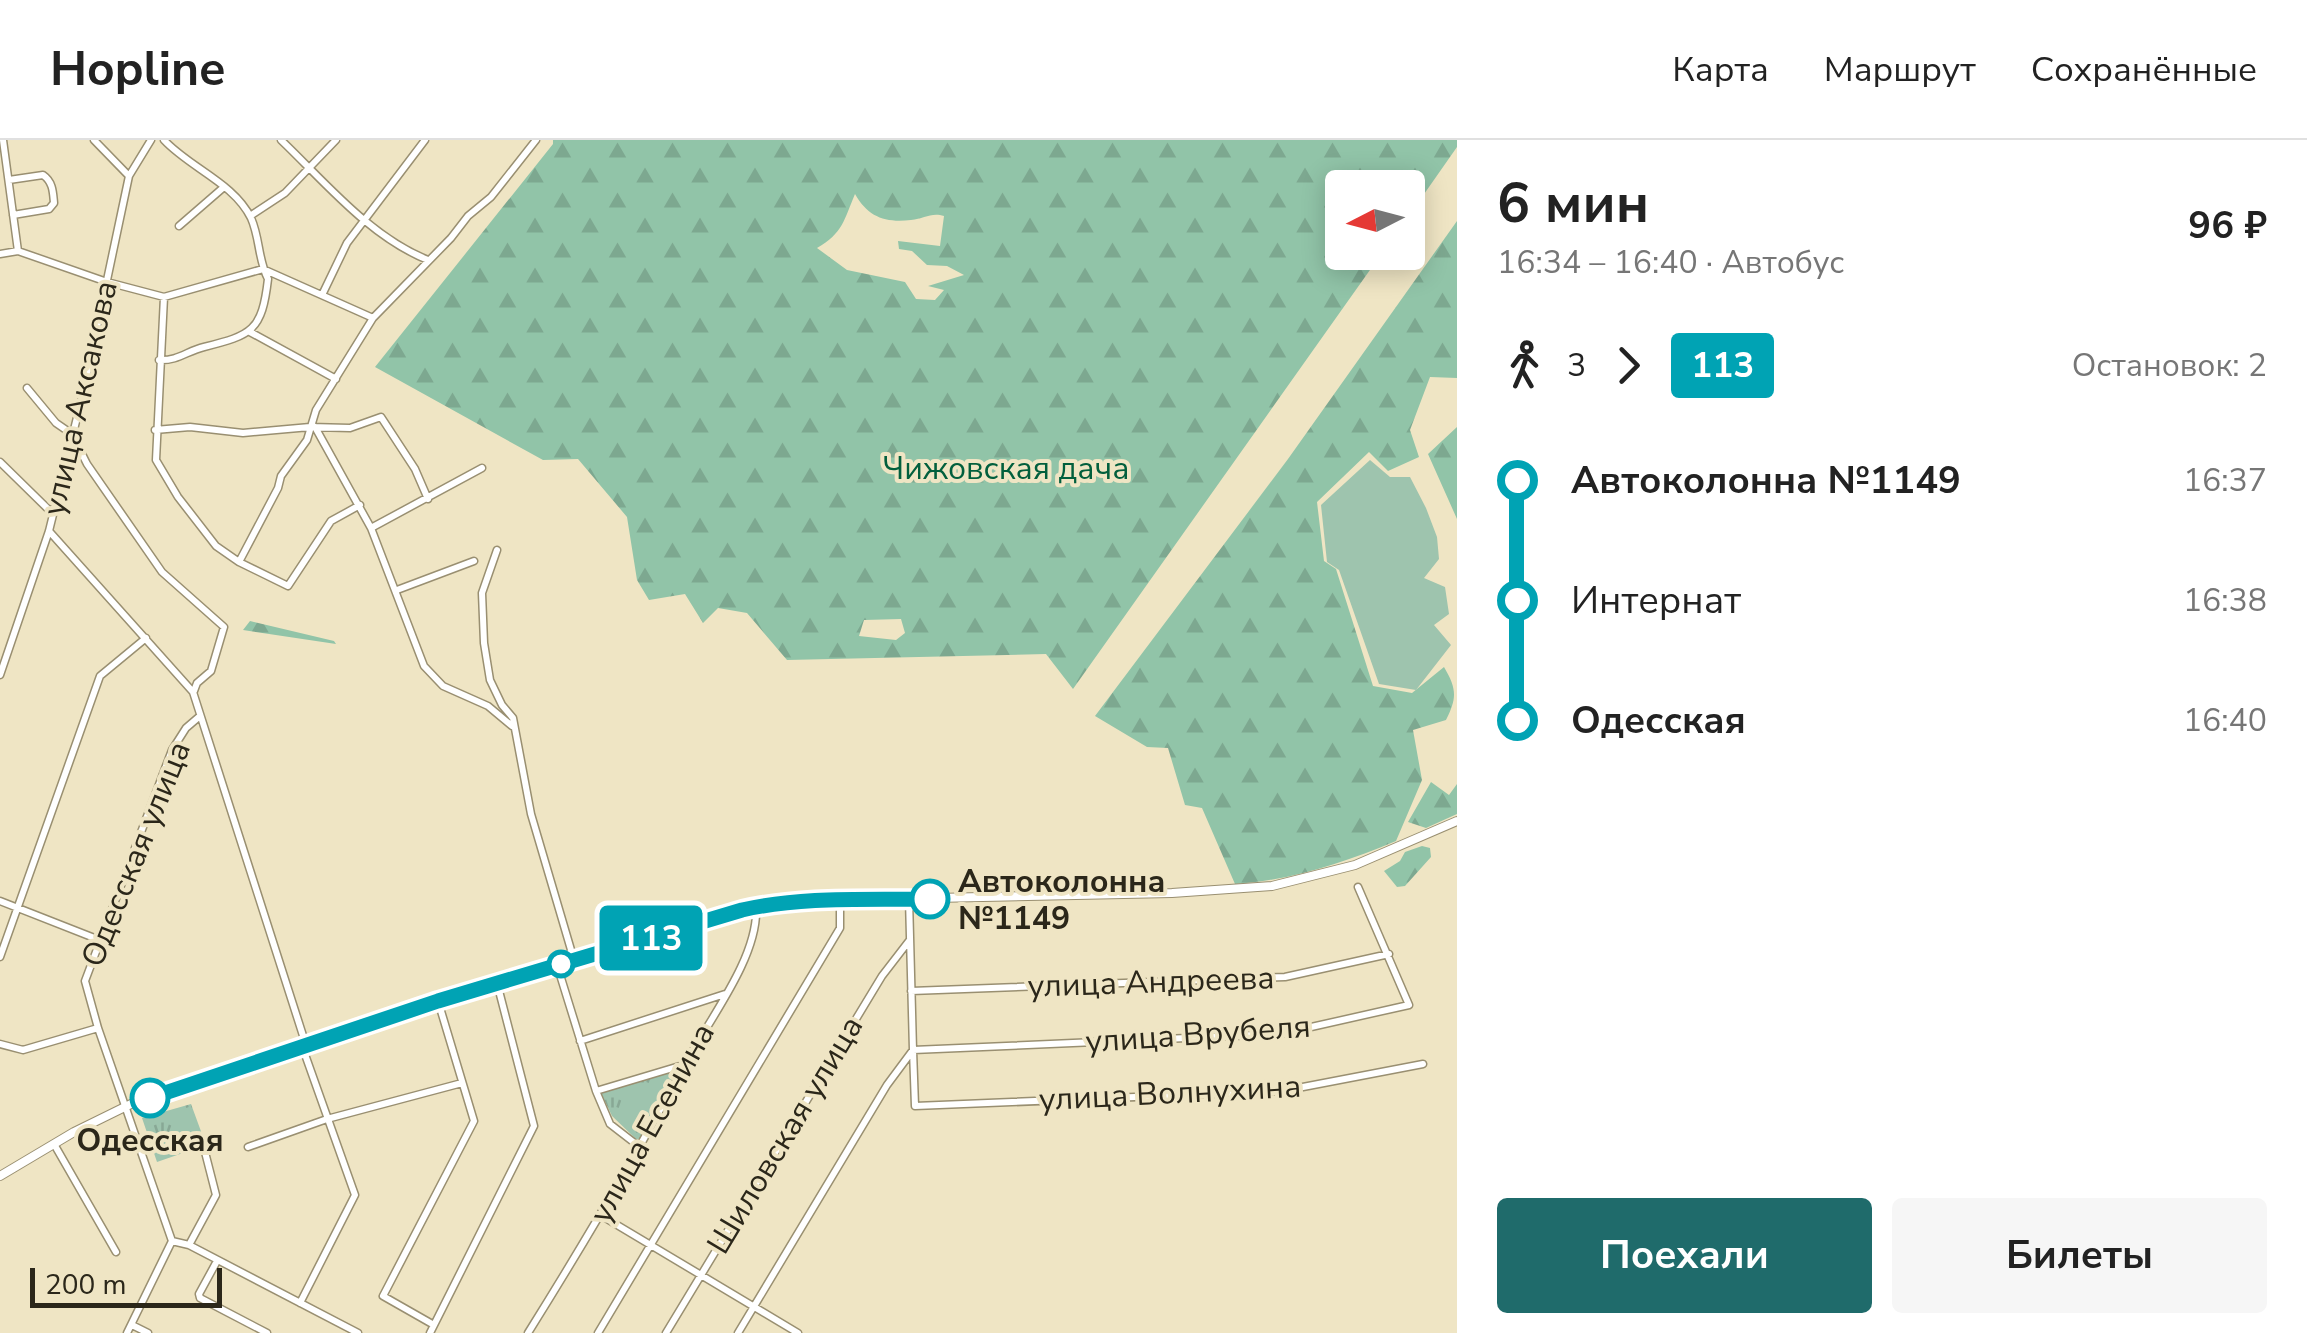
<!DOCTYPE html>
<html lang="ru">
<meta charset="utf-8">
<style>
:root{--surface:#fff;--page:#f6f6f6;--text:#222;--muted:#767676;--line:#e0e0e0;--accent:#1f6b6b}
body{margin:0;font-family:"Nunito Sans",sans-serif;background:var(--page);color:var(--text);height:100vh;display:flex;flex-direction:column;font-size:38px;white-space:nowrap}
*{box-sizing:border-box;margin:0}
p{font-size:32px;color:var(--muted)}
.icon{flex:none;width:55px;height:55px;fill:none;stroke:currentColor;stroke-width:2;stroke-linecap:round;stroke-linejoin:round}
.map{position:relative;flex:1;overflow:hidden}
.sheet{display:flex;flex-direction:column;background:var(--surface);width:850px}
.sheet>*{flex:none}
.badge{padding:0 20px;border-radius:8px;font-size:35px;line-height:65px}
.needle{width:65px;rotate:264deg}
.tools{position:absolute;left:1325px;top:30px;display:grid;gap:20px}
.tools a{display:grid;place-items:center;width:100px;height:100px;border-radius:10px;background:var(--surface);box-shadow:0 5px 25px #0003;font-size:50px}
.scale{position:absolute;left:30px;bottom:25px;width:192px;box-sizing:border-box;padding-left:10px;border:5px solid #2b271a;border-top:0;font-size:28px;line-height:35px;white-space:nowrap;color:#2b271a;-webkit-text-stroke:8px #efe5c4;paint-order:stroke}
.map>.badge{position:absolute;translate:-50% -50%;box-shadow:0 0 0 5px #fff}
.legs{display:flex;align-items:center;gap:15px;height:110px;padding:0 40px;font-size:32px}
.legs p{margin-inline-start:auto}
.summary{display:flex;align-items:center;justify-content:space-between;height:170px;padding:0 40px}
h1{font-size:55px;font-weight:700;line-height:75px}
.cta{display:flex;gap:20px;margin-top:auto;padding:20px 40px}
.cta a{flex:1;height:115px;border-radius:10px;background:var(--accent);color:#fff;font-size:40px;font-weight:700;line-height:115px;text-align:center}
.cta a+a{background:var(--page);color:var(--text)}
ul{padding:0 40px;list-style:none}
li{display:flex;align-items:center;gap:35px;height:120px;font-size:38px}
li i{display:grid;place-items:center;width:15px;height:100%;margin:0 12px;background:currentColor}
li i::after{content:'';width:25px;height:25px;margin:-12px;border:8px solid;border-radius:50%;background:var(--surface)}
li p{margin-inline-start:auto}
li:first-child i{background:linear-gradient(#0000 50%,currentColor 0)}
li:last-child i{background:linear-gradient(currentColor 50%,#0000 0)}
header{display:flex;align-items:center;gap:60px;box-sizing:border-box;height:140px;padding:0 50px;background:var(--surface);border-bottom:2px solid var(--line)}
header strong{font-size:48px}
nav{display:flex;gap:55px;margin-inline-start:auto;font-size:35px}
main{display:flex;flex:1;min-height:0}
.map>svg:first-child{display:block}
.grass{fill:#9ec4ae}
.forest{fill:url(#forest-firs);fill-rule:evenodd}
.park{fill:url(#park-tufts)}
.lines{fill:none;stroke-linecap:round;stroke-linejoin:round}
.minor-casing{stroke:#998f71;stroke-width:9}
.tertiary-casing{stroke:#998f71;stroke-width:10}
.minor{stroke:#fff;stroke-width:6}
.tertiary{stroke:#fff;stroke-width:8}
.line-1-casing{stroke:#fff;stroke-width:22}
.line-1{stroke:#00a3b4;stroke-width:15}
.stop-1-dot{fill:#fff;stroke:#00a3b4;stroke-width:5}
.labels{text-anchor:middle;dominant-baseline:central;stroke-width:8;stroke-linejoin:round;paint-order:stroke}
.street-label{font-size:32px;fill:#2b271a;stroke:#efe5c4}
.park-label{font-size:32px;fill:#025f3d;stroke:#efe5c4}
.stop-label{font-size:32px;font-weight:bold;fill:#2b271a;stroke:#efe5c4;text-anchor:start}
</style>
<header>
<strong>Hopline</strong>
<nav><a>Карта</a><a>Маршрут</a><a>Сохранённые</a></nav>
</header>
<main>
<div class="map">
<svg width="1457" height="1193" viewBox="0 0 1457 1193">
<defs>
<pattern id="forest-firs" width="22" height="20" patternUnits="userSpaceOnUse" patternTransform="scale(2.5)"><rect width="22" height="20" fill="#91c4a8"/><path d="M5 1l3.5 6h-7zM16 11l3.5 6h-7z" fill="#7da890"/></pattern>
<pattern id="park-tufts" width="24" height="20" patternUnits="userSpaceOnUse" patternTransform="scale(2.5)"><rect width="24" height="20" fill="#9ec4ae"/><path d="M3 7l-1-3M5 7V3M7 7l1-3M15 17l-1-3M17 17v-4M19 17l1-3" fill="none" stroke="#88a895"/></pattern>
</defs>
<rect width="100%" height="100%" fill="#efe5c4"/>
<path class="grass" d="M1370,320L1390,337H1410L1426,368L1437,397L1439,419L1424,438L1445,447L1449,474L1434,485L1451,505L1416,550L1379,544L1339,430L1327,422L1321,365Z"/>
<path class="forest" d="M553,0H1457V7L1408,77V48H1342V112L1382,113L1073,549L1046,514L787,520L747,473L718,468L703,483L685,454L649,460L637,440L627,377L578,319L543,320L375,227L553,4ZM855,54C868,77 885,83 911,80C924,79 931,72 944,76L940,106L898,101L899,109L912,111L927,125L947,126L964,135L928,146L944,150L935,160L916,159L905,142L847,130L817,108C843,93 844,80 855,54ZM901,479L905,493L896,500L859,496L864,480Z
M1457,81V238L1430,237L1410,290L1419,317L1388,331L1369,312L1317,362L1324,421L1336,429L1373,546L1412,553L1444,527C1457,549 1457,558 1446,580L1413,590L1422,640L1396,701C1343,723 1293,740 1235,744L1202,668L1185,665L1168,608L1147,607L1095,576L1288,319Z
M1457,287V379L1428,314Z
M250,481L334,501L336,504L243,490Z
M1431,642L1449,655L1457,644V674L1426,688L1408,682Z
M1422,706L1430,708L1431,717L1405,746L1397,747L1384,731L1400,721L1405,712Z"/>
<path class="park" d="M679,929L641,997L637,1000L612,976L600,951Z
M191,964L206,1005L157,1022L142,978Z"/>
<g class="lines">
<g class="minor-casing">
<path id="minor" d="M3,0L18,111
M94,0L129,36
M281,0C325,42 370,97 428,120
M9,40L43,35C53,42 53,52 54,63L49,69L13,75
M250,76L285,53L336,0
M179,86L224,47
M0,114L18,111L107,142L164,157L263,129L373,178
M323,153L347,103L425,0
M164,157L156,320L178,357L216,406L239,422L288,446L331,381L360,365
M250,192L336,239
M159,220C178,221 187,211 204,207C252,195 262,191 268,139C258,120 260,98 251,78C234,43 190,28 164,0
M27,248L56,283L72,294L87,324L162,432L224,487L211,531L197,543L194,551
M315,287L371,388L424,526L443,546L488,566L512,586
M155,290L190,287L243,293L310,287L350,288L381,277L415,329L428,359
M0,322L51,372
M371,388L482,328
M49,391L193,552L306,905
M497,410L482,453L484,503L490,540L502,565L513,578L531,674L574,820
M239,422L278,348L281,336L307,300L316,270L373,178L451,98L468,76L491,57L536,0
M397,450L474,421
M0,535L49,391L84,249L129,36L151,0
M1358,747L1409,865L1280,894L913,910L915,966L1282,951L1423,924
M0,761L102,801
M0,817L100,536L146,498
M557,825L596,951L610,984L641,1008
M911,851L1285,837L1389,814
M580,901L725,854
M0,904L23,910L98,888
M596,951L683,925
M54,1004L116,1112
M248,1007L327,979L462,943
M602,1076L798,1193
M172,1101L189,1105L358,1193
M189,1105L216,1055L205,1012
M217,1121L199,1154L200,1158L267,1193
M300,1163L355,1055L302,906
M132,1185L148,1193
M434,1185L383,1156L474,981L438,861
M127,1193L172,1101L98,888L85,841L172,610L186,588L200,576
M430,1193L534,986L497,843
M528,1193C583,1105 635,1017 684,926C708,881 759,817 756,767
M598,1193L840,788V760
M666,1193L882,836L909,801
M738,1193L887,945L913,910L909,759"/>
</g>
<g class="tertiary-casing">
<path id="tertiary" d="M0,1036L74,992L133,963L438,861L756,767L840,760L1172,753L1272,746L1355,725L1457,681"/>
</g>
<use href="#minor" class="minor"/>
<use href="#tertiary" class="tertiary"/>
</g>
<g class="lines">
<g class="line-1-casing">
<path id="line-1" d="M150,958L438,861L742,770C803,756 868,760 930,759"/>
</g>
<use href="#line-1" class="line-1"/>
</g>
<g class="stop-1-dot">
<circle cx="930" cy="759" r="18"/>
<circle cx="561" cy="824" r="12"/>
<circle cx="150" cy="958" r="18"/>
</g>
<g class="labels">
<g class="street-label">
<text transform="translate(80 258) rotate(-77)">улица Аксакова</text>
<text transform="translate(136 714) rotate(-68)">Одесская улица</text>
<text transform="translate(1151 842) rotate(-2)">улица Андреева</text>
<text transform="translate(1198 894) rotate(-4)">улица Врубеля</text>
<text transform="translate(1170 953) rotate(-3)">улица Волнухина</text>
<text transform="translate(652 983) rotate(-61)">улица Есенина</text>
<text transform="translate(785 995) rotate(-59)">Шиловская улица</text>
</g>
<g class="park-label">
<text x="1006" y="328">Чижовская дача</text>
</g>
<g class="stop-label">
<text x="958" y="741">Автоколонна<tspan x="958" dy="37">№1149</tspan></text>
<text x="150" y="1000" text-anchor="middle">Одесская</text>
</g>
</g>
</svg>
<div class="tools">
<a><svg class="needle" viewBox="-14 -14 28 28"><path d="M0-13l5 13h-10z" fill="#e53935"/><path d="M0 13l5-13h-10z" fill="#767676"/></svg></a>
</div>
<div class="scale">200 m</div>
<b class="badge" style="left:651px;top:798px;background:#00a3b4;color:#fff">113</b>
</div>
<section class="sheet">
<div class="summary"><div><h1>6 мин</h1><p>16:34 – 16:40 · Автобус</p></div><b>96 ₽</b></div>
<div class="legs"><svg class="icon" aria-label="walk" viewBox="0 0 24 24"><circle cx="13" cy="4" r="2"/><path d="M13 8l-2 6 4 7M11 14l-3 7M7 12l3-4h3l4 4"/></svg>3<svg class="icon" aria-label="forward" viewBox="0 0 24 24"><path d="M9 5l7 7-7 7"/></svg><b class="badge" style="background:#00a3b4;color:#fff">113</b><p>Остановок: 2</p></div>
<ul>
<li><i style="color:#00a3b4"></i><b>Автоколонна №1149</b><p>16:37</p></li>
<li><i style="color:#00a3b4"></i><span>Интернат</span><p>16:38</p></li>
<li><i style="color:#00a3b4"></i><b>Одесская</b><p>16:40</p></li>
</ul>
<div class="cta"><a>Поехали</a><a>Билеты</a></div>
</section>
</main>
